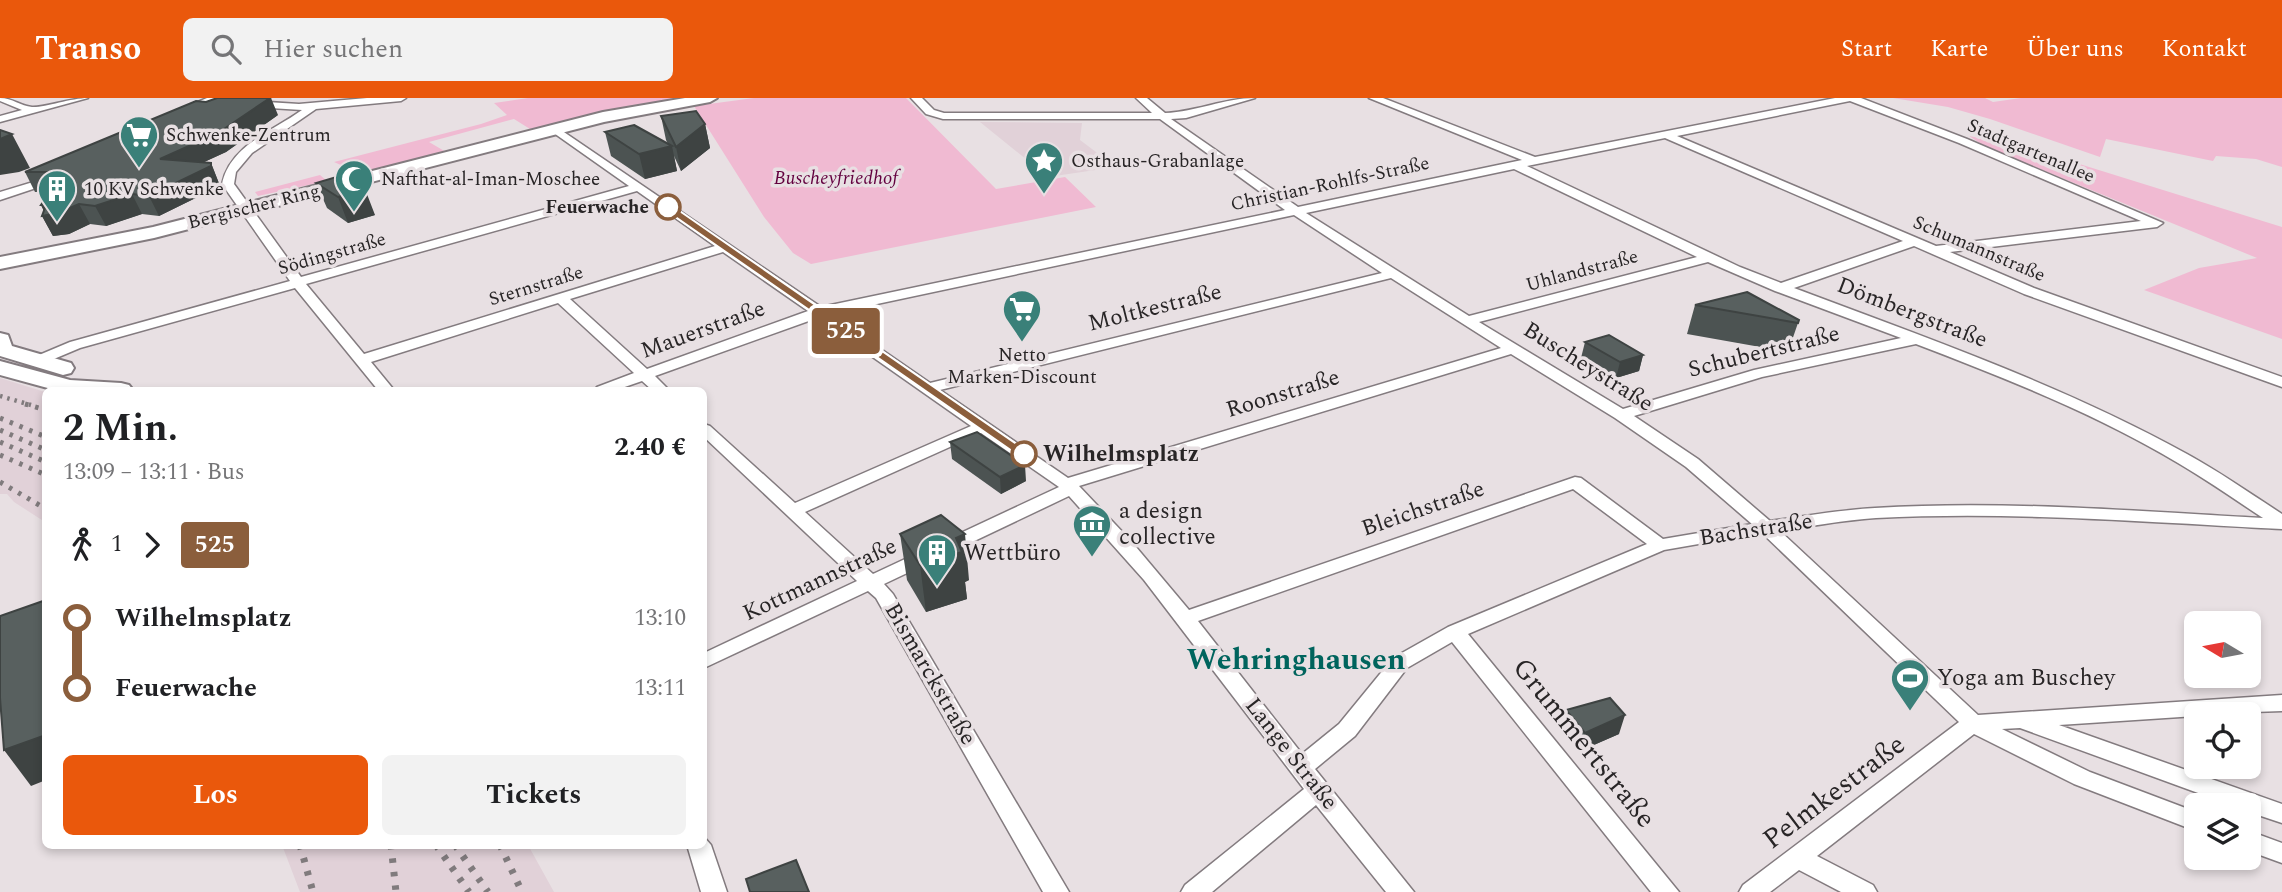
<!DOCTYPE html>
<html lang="de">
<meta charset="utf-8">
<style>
:root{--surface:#fff;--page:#f2f2f2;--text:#202124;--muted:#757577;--accent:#ea580c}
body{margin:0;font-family:Spectral,serif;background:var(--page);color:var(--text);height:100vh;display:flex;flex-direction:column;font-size:26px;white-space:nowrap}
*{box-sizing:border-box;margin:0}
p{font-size:23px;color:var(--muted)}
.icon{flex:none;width:38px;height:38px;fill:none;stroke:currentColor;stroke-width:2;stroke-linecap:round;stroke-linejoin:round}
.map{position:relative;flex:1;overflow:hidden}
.sheet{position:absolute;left:42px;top:289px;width:665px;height:462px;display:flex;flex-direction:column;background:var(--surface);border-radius:10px;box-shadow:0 4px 10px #0003}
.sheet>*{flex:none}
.badge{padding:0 14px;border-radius:5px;font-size:24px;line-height:46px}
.needle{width:46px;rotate:280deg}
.controls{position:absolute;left:2184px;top:513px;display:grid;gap:14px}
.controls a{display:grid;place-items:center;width:77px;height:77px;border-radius:10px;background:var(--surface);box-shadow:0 4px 10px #0003;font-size:35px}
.map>.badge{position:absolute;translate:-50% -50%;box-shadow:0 0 0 4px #fff}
.legs{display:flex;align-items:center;gap:10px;height:77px;padding:0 21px;font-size:23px}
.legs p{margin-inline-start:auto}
.head{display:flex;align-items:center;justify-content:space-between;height:119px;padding:0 21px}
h1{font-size:38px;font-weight:700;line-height:52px}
.action{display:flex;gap:14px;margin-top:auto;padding:14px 21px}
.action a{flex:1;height:80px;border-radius:10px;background:var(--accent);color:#fff;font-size:28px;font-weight:700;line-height:80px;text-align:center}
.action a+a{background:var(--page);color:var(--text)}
ul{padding:0 21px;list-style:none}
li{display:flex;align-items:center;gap:24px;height:70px;font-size:26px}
li i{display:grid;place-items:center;width:10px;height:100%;margin:0 9px;background:currentColor}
li i::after{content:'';width:18px;height:18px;margin:-9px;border:5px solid;border-radius:50%;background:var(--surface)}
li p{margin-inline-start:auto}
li:first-child i{background:linear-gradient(#0000 50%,currentColor 0)}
li:last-child i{background:linear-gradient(currentColor 50%,#0000 0)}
header{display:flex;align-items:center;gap:42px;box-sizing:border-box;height:98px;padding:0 35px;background:var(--accent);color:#fff}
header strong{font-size:33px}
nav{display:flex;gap:38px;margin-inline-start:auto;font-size:24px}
.search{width:490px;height:63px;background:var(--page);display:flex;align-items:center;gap:18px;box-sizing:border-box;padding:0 24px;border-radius:10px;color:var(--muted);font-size:26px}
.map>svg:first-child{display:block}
.built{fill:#e1d1d8}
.green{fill:#f0bad2}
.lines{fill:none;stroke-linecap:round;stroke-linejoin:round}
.minor-casing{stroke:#837b7f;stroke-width:3}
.secondary-casing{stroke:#837b7f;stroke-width:4}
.minor{fill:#fff;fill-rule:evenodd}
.secondary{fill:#fff;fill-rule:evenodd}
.rail-far2{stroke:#807b7d;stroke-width:4.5;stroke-dasharray:2.5 5;stroke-linecap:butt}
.rail-far1{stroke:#807b7d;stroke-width:5;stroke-dasharray:3.5 7;stroke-linecap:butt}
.rail{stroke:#807b7d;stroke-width:7;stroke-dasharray:4.5 9;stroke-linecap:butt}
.wall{fill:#4c5352}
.shaded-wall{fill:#3e4342}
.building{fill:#58605f;stroke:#3e4342;stroke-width:2}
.line-1{fill:#8b5e3c;stroke:#fff;stroke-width:2}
.stop-1-dot{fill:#fff;stroke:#8b5e3c;stroke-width:3.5}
.labels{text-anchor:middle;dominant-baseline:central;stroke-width:7;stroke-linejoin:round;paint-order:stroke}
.far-poi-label{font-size:19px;fill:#282526;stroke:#e8e0e3;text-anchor:start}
.far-street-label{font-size:19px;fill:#282526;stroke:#e8e0e3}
.far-park-label{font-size:19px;font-style:italic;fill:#63003f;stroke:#e8e0e3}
.far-stop-label{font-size:19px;font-weight:bold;fill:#282526;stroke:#e8e0e3;text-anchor:end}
.street-label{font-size:23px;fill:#282526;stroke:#e8e0e3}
.stop-label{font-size:23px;font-weight:bold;fill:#282526;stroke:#e8e0e3;text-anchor:start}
.poi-label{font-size:23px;fill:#282526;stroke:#e8e0e3;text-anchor:start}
.near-street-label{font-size:28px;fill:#282526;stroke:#e8e0e3}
.district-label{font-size:30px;font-weight:bold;fill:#00645d;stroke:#e8e0e3}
</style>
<header>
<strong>Transo</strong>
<div class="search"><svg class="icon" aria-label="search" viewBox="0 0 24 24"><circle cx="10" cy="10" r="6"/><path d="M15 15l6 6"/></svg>Hier suchen</div>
<nav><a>Start</a><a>Karte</a><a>Über uns</a><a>Kontakt</a></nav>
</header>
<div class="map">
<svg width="2282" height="794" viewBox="0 0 2282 794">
<rect width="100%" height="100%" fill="#e8e0e3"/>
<path class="built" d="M980,24L1082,25L1080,42L1116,69L1048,79Z
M0,280L45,294V424L14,404L7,396H0Z
M282,747H528L554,794H300Z"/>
<path class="green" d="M528,0H678L530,31L514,21L429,44L446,54L361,76L334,64L481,26L507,17L494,5Z
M754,0H906L996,91L1065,79L1096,109L811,166L793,155L764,119L694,8Z
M1893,0H1985L1993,4L2021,0H2282V69L2256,61L2216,58L2213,63L2106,41L2100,59L1990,21L1948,9Z
M1969,38L2025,49L2282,129V241L2144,192L2199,170L2257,160L1986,49Z
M320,77L327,83L258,98L255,94Z"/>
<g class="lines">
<g class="minor-casing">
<path id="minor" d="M0,0C12,0 21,8 32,9C43,10 71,0 88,0L0,24V18L22,12L0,3Z
M207,0H221L188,14L179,12Z
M367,0H406L401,3L316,11L252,55L236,74L234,86L301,179L629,88L551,33L550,31L555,28L821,209L1285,112L1160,21H943L926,16L911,0H922L934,12L944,15H1152L1136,0H1147L1165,15C1196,14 1224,0 1255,0L1186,20L1171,21L1298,109L1522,62L1369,0H1383L1535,59L1835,0H1861L1967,41L2163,125L2157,129L1950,154L2034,190L2282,279V289L2024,196L1914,148L1794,190C1927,240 2062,287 2187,356C2220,374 2251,396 2282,416V431C2147,424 2011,413 1876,420C1844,422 1812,428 1780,433L1978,617L2282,597V613L2196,616V618L2059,627L2282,706V725L2249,714V707H2231L2020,630L2002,631L2090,674L2196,714V733L2074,686L1974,636L1817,758L1873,787L1877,794H1841L1799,772L1770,794H1739L1743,787L1959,624L1762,435L1664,452L1468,536L1679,794H1651L1452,544L1407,570L1355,638L1315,671L1414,794H1386L1316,707L1212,794H1181L1185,787L1304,691L1144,482L1069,398L884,486L893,496L1069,794H1043L876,500L868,493L704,570V555L857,483L704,339V326L710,328L795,405L971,328L817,220L655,278L669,292H652L642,283L616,292H594L597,289L634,275L558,205L371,264L394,292H378L295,190L80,250L42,266H32L30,263L32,260L70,244L290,183L222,86C230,47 273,33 302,12L252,9L247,6L252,3L299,6ZM1850,3L1959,45L2141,123L1936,148L1677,38ZM1665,40L1903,143L1781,185L1740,169L1527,68ZM1514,71L1697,159L1469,218L1306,115ZM637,93L715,148L364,256L306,186ZM1294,117L1382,175L930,285L830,216ZM723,154L808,213L647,271L570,201ZM1708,164L1775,193L1901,240L1754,272L1623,311L1479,224ZM1391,180L1501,250L1068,380L940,292ZM1916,246C2005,280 2096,316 2178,365C2207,382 2234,401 2263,420C2136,413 2002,402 1875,410C1840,412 1805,418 1770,423L1698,361L1634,318L1762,279ZM1511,256L1615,320L1686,369L1752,426L1663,441L1581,380L1575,379L1189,512L1131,443L1079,388ZM981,335L1059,389L873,476L805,414ZM1573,391L1647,446L1448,529L1393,560L1339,626L1302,656L1198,523Z
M53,78L57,79V83L0,102V94Z
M2249,733L2282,745V765L2249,753Z
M704,739L711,747L727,794H701L687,747H704Z"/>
</g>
<g class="secondary-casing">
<path id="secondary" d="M685,0H717L710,4L604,24L154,140L0,171V159L153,129L603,14Z
M0,235L8,237L12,248L71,265L74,270L71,275L63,277L0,258Z
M0,263L70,282L121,285L129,287L133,292H55L0,277Z"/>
</g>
<use href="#minor" class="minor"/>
<use href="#secondary" class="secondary"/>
<path class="rail-far2" d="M0,298L31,307"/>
<path class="rail-far1" d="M25,306L46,312
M0,320L46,339
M0,332L46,352
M0,344L46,364
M0,357L46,377
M0,384L46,411"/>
<path class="rail" d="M300,747L313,794
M391,747L396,794
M436,747L469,794
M455,747L488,794
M500,747L522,794"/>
</g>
<path class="wall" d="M278,17L226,54L202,65H211L220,88L159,118L142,116L106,128L90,126L69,136L53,138L42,118L44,113L41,107L50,94H35L25,74Z
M661,18L705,26L710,50L681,73L674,58L677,73L645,81L611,58L605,34L668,46L666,42Z
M316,85L375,117L348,125L327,110Z
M1695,207L1799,222L1788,254L1687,236Z
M1585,244L1643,257L1639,273L1616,280L1581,260Z
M950,344L1026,383L1001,396L952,361Z
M900,436L969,482L965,484L967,501L926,514L907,482Z
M1566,612L1619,636L1580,653L1561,631Z"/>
<path class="shaded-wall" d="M270,0H271L278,17L226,54L169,80L160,61Z
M705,26L710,50L681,73L676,49Z
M12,36L30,70L19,74L0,77V41Z
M672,48L677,73L645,81L639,56Z
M211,65L220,88L159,118L149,98Z
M365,91L375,117L348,125L338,99Z
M132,96L142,116L106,128L95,108Z
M79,106L90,126L69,136L53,138L42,118L46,117L41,107Z
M1643,257L1639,273L1616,280L1620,264Z
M1025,367L1026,383L1001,396L1000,379Z
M965,436L969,482L965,484L967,501L926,514L920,467L956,440Z
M1625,617L1619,636L1580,653L1585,635Z
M46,637V682L31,688L4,652Z"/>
<path class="building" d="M217,0H270L218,35L160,61L211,65V68L149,98L132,96L95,108L79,106L58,115L42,118L46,107H41L63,74H25L196,3L206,4Z
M696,13L705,26L676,49L661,18Z
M634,27L672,48L639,56L605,34Z
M0,32L12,36L0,41Z
M343,77L365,91L338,99L316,85Z
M1747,194L1799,222L1798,225L1695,207Z
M1609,237L1643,257L1620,264L1585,244Z
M977,334L1025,367L1000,379L950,344Z
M941,417L965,436L956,440L962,454L920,467L900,436Z
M46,502V637L4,652L0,600V518Z
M1610,600L1625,617L1585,635L1566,612Z
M796,762L809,794H750L746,781Z"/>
<path class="line-1" d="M664,107H671L1031,356L1024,360L1019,358L664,111Z"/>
<defs>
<g id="supermarket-pin" transform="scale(2.0125)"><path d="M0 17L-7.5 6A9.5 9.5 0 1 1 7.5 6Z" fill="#3a8079" stroke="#e8e0e3"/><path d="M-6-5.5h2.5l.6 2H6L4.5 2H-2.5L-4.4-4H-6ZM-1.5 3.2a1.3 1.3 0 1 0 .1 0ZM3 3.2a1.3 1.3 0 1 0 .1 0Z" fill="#fff"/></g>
<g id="sight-pin" transform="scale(2.0125)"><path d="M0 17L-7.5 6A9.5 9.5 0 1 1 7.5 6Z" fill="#3a8079" stroke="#e8e0e3"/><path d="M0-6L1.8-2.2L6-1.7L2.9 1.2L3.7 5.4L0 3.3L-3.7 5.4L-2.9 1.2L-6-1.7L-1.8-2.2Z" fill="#fff"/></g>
<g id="mosque-pin" transform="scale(2.0125)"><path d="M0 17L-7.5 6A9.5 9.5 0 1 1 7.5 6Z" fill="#3a8079" stroke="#e8e0e3"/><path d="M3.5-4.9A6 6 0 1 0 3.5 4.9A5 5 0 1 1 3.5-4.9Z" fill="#fff"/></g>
<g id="building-pin" transform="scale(2.0125)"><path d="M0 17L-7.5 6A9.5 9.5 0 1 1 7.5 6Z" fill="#3a8079" stroke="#e8e0e3"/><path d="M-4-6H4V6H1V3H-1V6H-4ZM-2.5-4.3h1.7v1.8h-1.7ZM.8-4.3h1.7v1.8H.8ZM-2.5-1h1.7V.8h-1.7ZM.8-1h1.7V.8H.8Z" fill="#fff"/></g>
<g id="museum-pin" transform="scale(2.0125)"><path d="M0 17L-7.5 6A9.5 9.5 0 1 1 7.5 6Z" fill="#3a8079" stroke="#e8e0e3"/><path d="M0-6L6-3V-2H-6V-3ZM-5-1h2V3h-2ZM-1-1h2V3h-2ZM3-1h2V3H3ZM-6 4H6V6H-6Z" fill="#fff"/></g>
<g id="stadium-pin" transform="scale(2.0125)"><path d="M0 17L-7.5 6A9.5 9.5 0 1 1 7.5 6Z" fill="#3a8079" stroke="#e8e0e3"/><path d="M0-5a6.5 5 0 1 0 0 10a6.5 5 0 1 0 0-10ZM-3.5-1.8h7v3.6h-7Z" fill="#fff"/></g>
</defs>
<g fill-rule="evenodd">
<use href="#supermarket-pin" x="139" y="37"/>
<use href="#sight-pin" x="1044" y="63"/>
<use href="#mosque-pin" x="354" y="81"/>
<use href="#building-pin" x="57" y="91"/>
<use href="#supermarket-pin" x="1022" y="211"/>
<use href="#museum-pin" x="1092" y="426"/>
<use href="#building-pin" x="937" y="455"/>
<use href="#stadium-pin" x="1910" y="580"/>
</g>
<g class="stop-1-dot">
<circle cx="668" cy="109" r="12"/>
<circle cx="1024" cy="356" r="12"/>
</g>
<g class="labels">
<g class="far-poi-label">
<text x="166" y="37">Schwenke-Zentrum</text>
<text x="1071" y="63">Osthaus-Grabanlage</text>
<text x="381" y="81">Nafthat-al-Iman-Moschee</text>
<text x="84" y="91">10 KV Schwenke</text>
<text x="1022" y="257" text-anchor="middle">Netto<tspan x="1022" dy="22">Marken-Discount</tspan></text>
</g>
<g class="far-street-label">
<text transform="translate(2031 53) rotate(23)">Stadtgartenallee</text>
<text transform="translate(1330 86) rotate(-12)">Christian-Rohlfs-Straße</text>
<text transform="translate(254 109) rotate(-14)">Bergischer Ring</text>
<text transform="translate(1979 151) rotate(23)">Schumannstraße</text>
<text transform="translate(332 156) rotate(-16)">Södingstraße</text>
<text transform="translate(1582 173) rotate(-15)">Uhlandstraße</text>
<text transform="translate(536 188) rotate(-17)">Sternstraße</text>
</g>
<g class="far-park-label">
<text x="836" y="80">Buscheyfriedhof</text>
</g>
<g class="far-stop-label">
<text x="649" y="109">Feuerwache</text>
</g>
<g class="street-label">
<text transform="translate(1155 210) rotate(-14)">Moltkestraße</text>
<text transform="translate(1912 215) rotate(21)">Dömbergstraße</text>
<text transform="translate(703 232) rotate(-20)">Mauerstraße</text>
<text transform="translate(1764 254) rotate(-14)">Schubertstraße</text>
<text transform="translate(1588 269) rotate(32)">Buscheystraße</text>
<text transform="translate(1283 296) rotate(-17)">Roonstraße</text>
<text transform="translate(1423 411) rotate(-19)">Bleichstraße</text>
<text transform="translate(1756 432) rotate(-9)">Bachstraße</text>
<text transform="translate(820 482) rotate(-25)">Kottmannstraße</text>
<text transform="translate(930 576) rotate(60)">Bismarckstraße</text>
<text transform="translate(1291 656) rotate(52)">Lange Straße</text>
</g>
<g class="stop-label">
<text x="1043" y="356">Wilhelmsplatz</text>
</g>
<g class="poi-label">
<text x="1119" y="413">a design<tspan x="1119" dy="26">collective</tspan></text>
<text x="964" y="455">Wettbüro</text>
<text x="1937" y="580">Yoga am Buschey</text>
</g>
<g class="near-street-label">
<text transform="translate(1584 645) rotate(51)">Grummertstraße</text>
<text transform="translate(1834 694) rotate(-37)">Pelmkestraße</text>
</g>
<g class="district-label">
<text x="1296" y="562">Wehringhausen</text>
</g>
</g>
</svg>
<div class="controls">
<a><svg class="needle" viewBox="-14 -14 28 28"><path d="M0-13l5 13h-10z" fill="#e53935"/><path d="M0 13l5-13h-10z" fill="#757577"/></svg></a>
<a><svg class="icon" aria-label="locate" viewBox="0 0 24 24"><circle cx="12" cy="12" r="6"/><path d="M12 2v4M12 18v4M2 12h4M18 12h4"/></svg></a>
<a><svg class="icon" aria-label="layers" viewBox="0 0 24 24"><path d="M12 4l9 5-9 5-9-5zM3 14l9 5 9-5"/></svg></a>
</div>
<b class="badge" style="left:846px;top:233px;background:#8b5e3c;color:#fff">525</b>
<section class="sheet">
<div class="head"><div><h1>2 Min.</h1><p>13:09 – 13:11 · Bus</p></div><b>2.40 €</b></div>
<div class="legs"><svg class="icon" aria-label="walk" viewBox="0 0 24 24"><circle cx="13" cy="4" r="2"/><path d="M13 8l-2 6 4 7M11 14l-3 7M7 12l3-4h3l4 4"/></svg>1<svg class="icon" aria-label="forward" viewBox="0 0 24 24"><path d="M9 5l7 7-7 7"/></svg><b class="badge" style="background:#8b5e3c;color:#fff">525</b></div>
<ul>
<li><i style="color:#8b5e3c"></i><b>Wilhelmsplatz</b><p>13:10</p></li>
<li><i style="color:#8b5e3c"></i><b>Feuerwache</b><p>13:11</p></li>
</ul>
<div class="action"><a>Los</a><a>Tickets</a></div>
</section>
</div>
